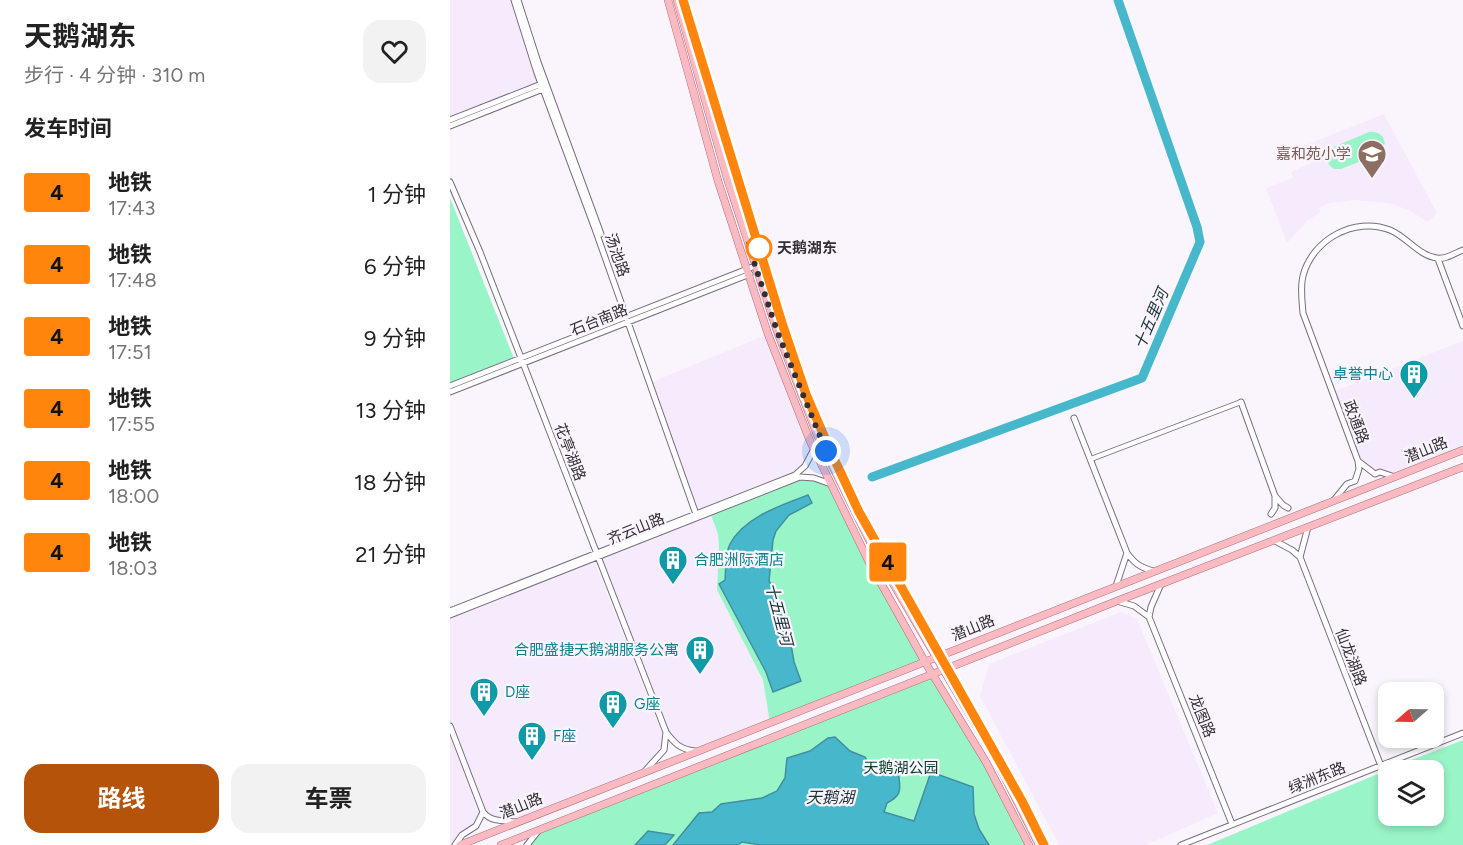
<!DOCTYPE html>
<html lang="zh">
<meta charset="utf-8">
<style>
:root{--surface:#fff;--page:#f2f2f2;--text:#222;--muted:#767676;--accent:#b45309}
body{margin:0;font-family:Figtree,"Noto Sans SC",sans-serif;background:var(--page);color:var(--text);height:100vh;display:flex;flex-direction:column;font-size:22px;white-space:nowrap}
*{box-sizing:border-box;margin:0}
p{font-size:20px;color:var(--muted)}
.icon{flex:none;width:33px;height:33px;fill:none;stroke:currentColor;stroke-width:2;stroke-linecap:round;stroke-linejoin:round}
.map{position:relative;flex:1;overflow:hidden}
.details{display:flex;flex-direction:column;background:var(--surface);width:450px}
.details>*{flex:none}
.badge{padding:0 12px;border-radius:4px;font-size:21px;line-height:39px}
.needle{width:39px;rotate:250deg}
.tools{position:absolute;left:928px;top:682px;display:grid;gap:12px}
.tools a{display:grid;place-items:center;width:66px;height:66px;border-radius:12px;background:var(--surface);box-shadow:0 3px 9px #0003;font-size:30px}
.you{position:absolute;width:30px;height:30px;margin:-15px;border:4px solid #fff;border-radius:50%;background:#1a73e8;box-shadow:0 0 0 9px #1a73e833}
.map>.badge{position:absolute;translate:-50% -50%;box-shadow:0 0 0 3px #fff}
h2{padding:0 24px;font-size:22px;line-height:54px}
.round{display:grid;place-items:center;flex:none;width:63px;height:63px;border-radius:18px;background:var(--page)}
.head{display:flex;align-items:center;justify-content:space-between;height:102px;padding:0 24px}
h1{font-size:28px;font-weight:700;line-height:45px}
.button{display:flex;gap:12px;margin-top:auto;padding:12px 24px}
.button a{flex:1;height:69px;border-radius:18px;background:var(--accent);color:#fff;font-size:24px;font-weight:700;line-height:69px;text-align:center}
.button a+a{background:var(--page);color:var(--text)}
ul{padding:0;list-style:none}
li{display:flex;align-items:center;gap:18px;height:72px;padding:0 24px}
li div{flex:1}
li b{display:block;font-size:22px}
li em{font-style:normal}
li .badge{min-width:66px;font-weight:700;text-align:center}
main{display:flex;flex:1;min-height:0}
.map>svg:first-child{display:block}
.built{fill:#f5ebfc}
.green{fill:#99f5c7;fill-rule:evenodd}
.water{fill:#47b8cb;stroke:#418f9f;stroke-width:1.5}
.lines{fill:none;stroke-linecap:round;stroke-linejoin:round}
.river{stroke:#47b8cb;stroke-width:9}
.minor-casing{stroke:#796e80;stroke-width:6}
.tertiary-casing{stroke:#796e80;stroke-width:7}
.primary-casing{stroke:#b16b77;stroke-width:8}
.minor{stroke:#fff;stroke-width:4.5}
.tertiary{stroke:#fff;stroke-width:5}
.primary{stroke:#f9bac2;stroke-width:7}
.line-casing{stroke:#fff;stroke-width:14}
.line{stroke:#ff850d;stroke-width:9}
.walk{stroke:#332f37;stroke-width:6;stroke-dasharray:0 10.8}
.stop-dot{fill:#fff;stroke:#ff850d;stroke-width:3}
.labels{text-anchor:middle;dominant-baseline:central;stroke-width:4.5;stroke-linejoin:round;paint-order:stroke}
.education-label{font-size:15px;fill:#785e54;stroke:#faf5fd;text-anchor:end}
.stop-label{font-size:15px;font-weight:bold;fill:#332f37;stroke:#faf5fd;text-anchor:start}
.street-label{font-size:15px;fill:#332f37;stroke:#faf5fd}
.culture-label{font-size:15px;fill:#0d838f;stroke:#faf5fd;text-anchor:start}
.park-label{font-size:15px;fill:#0b3d29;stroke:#faf5fd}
.water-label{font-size:16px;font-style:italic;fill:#1c3539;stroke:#faf5fd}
</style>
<main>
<section class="details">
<div class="head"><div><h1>天鹅湖东</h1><p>步行 · 4 分钟 · 310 m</p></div><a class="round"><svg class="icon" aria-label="heart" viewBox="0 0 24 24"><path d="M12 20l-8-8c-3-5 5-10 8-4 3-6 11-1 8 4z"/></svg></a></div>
<h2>发车时间</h2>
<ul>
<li><span class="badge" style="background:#ff850d;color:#111">4</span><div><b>地铁</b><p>17:43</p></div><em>1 分钟</em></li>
<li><span class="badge" style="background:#ff850d;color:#111">4</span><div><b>地铁</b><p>17:48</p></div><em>6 分钟</em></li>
<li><span class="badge" style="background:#ff850d;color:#111">4</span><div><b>地铁</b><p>17:51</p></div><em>9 分钟</em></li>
<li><span class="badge" style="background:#ff850d;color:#111">4</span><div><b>地铁</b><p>17:55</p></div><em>13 分钟</em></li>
<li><span class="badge" style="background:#ff850d;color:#111">4</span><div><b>地铁</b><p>18:00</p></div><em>18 分钟</em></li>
<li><span class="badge" style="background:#ff850d;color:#111">4</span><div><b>地铁</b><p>18:03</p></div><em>21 分钟</em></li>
</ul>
<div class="button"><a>路线</a><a>车票</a></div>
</section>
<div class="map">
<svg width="1013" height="845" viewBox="0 0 1013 845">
<rect width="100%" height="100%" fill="#faf5fd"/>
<path class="built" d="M0,0H64L91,84L0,120Z
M934,114L987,213L978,222L958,210L939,203L904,200L879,203L869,208L871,212L858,220L837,243L816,188L843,178L841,172L865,161L858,144Z
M318,334L364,449L349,472L248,513L202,382Z
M1013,341V450L945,477L925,474L908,461L882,392Z
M260,512L268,534L269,548L267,590L313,680L320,723L247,752L233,749L216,732L148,557Z
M143,558L214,738V750L200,767L68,822L46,821L33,812L27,822L12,835L5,845H0V737L26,803L32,809L0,726V615Z
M671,612L687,619L768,813L696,845H609L530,696L539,664Z"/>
<path class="green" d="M919,132C927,131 933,134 935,143L931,153L891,169H884L879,165L876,155L881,148Z
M0,198L65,361L0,386Z
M350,477L381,484L475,662L320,723L313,680L267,590L269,548L268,534L260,512Z
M482,674L536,762L579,845H80L85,840L89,830Z
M1013,740V845H757L959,761ZM939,771H984V816H939Z"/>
<path class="water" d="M358,495L362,503L339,515L326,531L323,540L319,581L325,591L324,602L338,627L344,662L351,681L323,692L316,672L269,584L275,580C276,570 275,553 280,544C294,517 332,505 358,495Z
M385,737L400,751L415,757L424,773L450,763C449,768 448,774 449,778C451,792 450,796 437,803L434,812L464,821L481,772L523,787L524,814L529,829L539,845H310L292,842L288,845H223L249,813L262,812L271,804L312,798L327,791L335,778L337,758L360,751L378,738Z
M198,831L224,835L215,845H185Z"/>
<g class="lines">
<path class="river" d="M422,477L692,378L750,242L747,227L668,0"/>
<g class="minor-casing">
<path id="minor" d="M641,459L791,402"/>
</g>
<g class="tertiary-casing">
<path id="tertiary" d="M64,0L87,73L145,229L247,517
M68,0L88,62L151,234
M0,120L94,83
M0,126L93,89
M0,182L30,252L216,732C225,744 230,749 245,751
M988,259L1013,326
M0,386L305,266
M0,392L300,274
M791,402L825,496
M624,418L677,553
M908,461L853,313C852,300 850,288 853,276C862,240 904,216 940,230C957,237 969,256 987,258C995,260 1005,253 1013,250
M884,500L897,484L905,481L909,469L908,461L925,474L930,472L945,477
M821,514L825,508V496L833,505L838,508
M825,541L842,550L850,557L858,527
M850,557L931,766
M666,586L677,553C685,564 690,567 703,571
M667,601L684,606L699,617L701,607L711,584
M0,611L345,475L355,466L364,449
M0,615L350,477L364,478L381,484
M699,617L782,824
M0,726L33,812C42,823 54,820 67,822
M195,771L214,750L216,732
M5,845L12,835L26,826L33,812
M77,845L89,830
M731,845L1013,733"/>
</g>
<g class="primary-casing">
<path id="primary" d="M218,0L268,181L318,334L360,441L418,560L475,662L536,762L579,845
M227,0L277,178L327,331L368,437L427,556L545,758L589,845
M10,845L1013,450
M51,845L667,601L1013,467"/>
</g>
<use href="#minor" class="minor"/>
<use href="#tertiary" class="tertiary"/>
<use href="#primary" class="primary"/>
</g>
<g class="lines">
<g class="line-casing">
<path id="line" d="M233,0L333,326L356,394L381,452L409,512L572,801L594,845"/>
</g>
<use href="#line" class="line"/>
<path class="walk" d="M309,248L298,244L327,331L376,451"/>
</g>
<defs>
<g id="school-pin" transform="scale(1.5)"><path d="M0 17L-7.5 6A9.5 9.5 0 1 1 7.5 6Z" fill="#8d6e63" stroke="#faf5fd"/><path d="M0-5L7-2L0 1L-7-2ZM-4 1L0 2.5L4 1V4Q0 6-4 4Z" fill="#fff"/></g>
<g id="building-pin" transform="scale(1.5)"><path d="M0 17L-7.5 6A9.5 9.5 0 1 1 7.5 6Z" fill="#0f9aa8" stroke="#faf5fd"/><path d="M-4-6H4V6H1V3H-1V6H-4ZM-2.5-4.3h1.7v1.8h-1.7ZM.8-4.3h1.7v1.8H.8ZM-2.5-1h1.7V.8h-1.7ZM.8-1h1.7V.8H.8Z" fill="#fff"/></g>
</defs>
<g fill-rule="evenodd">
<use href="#school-pin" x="922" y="154"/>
<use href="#building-pin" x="964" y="374"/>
<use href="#building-pin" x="223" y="560"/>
<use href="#building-pin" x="250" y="650"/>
<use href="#building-pin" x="34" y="692"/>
<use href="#building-pin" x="163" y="704"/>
<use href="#building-pin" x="82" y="736"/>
</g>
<circle class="stop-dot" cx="309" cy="248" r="12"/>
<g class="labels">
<g class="education-label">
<text x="901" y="154">嘉和苑小学</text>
</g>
<g class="stop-label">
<text x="327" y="248">天鹅湖东</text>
</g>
<g class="street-label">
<text transform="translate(167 255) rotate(71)">汤池路</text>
<text transform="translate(149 320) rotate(-22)">石台南路</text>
<text transform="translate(906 422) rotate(69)">政通路</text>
<text transform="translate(976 450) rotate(-22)">潜山路</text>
<text transform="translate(120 452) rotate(69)">花亭湖路</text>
<text transform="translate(186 529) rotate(-22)">齐云山路</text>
<text transform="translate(523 628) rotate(-22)">潜山路</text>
<text transform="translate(901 657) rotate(69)">仙龙湖路</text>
<text transform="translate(752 716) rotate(68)">龙图路</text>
<text transform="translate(867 778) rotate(-22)">绿洲东路</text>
<text transform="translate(71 806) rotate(-22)">潜山路</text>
</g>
<g class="culture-label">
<text x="943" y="374" text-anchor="end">卓誉中心</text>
<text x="244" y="560">合肥洲际酒店</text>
<text x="229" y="650" text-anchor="end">合肥盛捷天鹅湖服务公寓</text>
<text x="55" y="692">D座</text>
<text x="184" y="704">G座</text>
<text x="103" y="736">F座</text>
</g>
<g class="park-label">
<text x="451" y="768">天鹅湖公园</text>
</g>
<g class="water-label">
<text transform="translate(701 319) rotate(-67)">十五里河</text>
<text transform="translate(329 614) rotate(75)">十五里河</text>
<text x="380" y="797">天鹅湖</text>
</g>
</g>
</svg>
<div class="tools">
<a><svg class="needle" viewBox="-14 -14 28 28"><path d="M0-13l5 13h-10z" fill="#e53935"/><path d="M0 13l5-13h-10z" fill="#767676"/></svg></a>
<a><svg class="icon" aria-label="layers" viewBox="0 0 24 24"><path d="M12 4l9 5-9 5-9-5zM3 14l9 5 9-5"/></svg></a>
</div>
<div class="you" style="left:376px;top:451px"></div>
<b class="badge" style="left:438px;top:562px;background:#ff850d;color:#111">4</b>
</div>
</main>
